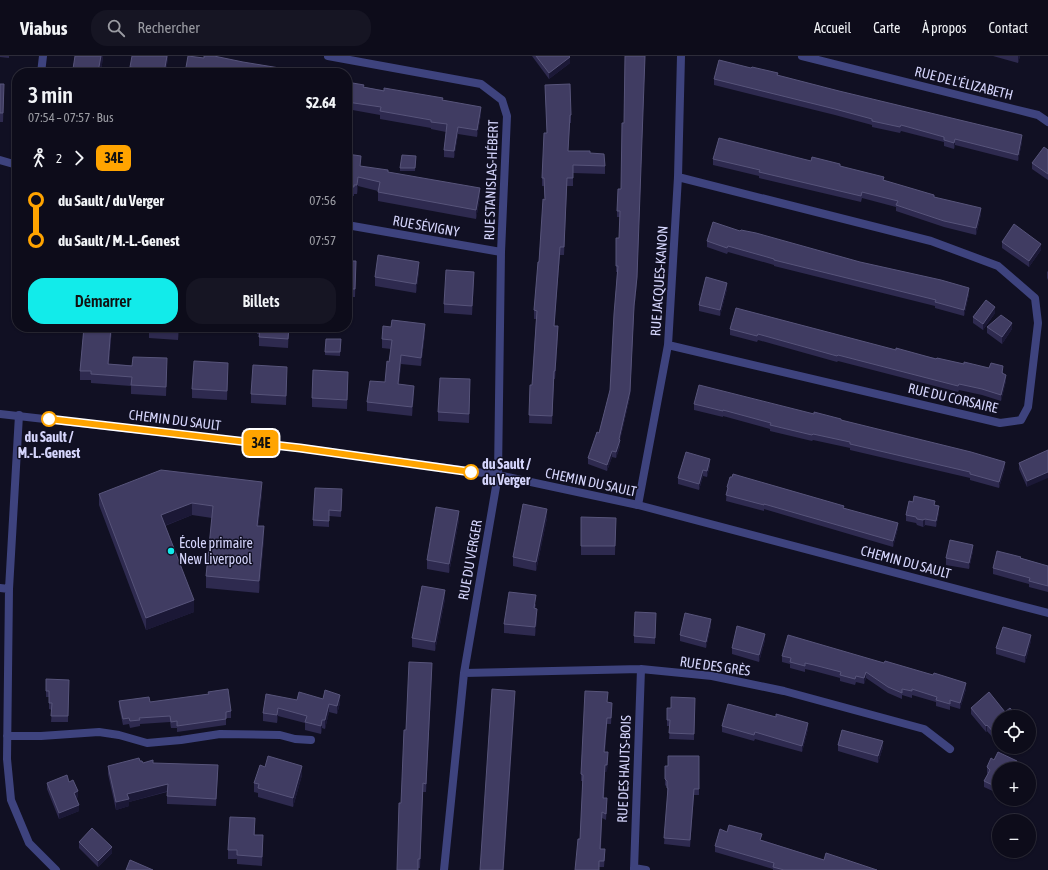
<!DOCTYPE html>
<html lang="fr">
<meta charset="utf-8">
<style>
:root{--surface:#0d0c1a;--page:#161523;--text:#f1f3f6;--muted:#9a9ba2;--line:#2d2c39;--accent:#12ebea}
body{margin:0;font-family:"Asap Condensed",sans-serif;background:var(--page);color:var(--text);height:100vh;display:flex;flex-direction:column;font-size:15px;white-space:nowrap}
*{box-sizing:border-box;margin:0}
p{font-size:13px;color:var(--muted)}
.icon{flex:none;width:22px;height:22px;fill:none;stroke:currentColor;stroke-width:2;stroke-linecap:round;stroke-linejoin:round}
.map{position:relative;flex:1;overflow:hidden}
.panel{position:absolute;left:12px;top:12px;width:340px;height:264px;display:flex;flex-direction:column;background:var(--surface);border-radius:16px;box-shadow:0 1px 3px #0004,0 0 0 1px var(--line)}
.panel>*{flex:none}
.badge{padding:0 8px;border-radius:6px;font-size:14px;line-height:26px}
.tools{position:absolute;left:992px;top:654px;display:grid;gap:8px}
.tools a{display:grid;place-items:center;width:44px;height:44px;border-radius:50%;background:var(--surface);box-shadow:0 1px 3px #0004,0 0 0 1px var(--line);font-size:20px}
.map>.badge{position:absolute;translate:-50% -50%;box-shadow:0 0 0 2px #fff}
.legs{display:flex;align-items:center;gap:6px;height:44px;padding:0 16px;font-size:13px}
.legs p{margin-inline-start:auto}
.summary{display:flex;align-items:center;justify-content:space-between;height:68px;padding:0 16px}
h1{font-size:22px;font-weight:600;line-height:30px}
.primary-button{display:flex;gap:8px;margin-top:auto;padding:8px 16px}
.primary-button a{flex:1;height:46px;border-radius:16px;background:var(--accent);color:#111;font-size:16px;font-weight:600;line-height:46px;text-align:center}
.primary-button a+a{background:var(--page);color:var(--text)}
ul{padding:0 16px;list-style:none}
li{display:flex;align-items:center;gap:14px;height:40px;font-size:15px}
li i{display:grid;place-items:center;width:6px;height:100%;margin:0 5px;background:currentColor}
li i::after{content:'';width:10px;height:10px;margin:-5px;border:3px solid;border-radius:50%;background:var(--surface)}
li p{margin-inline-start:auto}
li:first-child i{background:linear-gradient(#0000 50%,currentColor 0)}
li:last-child i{background:linear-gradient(currentColor 50%,#0000 0)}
header{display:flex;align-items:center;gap:24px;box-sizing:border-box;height:56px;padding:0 20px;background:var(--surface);border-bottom:1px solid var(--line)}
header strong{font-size:19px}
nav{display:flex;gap:22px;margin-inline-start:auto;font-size:14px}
.search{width:280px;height:36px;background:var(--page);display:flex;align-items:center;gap:10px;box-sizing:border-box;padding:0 14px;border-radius:16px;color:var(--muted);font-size:15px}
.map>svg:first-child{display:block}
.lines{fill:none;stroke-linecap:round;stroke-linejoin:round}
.minor{stroke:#3e437e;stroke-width:8}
.tertiary{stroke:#3e437e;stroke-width:8}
.wall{fill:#2e2a4f}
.shaded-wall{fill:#1b1836}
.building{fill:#403c62;stroke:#57547a}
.line-1-casing{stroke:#fff;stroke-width:9}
.line-1{stroke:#ffa400;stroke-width:6}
.stop-1-dot{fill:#fff;stroke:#ffa400;stroke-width:2}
.poi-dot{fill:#12ebea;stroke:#111023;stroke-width:1.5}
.labels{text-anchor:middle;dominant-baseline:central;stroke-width:3;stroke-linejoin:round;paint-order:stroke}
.street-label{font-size:14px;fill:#d5d5fc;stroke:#111023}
.stop-label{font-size:14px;font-weight:bold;fill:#d5d5fc;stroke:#111023}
.poi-label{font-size:14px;fill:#d5d5fc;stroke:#111023;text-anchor:start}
</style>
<header>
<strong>Viabus</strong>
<div class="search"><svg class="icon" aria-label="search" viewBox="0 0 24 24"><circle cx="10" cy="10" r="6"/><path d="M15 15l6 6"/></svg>Rechercher</div>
<nav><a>Accueil</a><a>Carte</a><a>À propos</a><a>Contact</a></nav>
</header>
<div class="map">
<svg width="1048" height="814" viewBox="0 0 1048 814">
<rect width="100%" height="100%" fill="#111023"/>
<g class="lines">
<path class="minor" d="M328,0L481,28L502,44L507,60L501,196L498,419L464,617L444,814
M802,0L1038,59L1048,66
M41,17L43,0
M0,104L17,109
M347,169L501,196
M668,289L1000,367L1021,364L1028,351L1038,267L1035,242L998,210L931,185L678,121
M19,359L9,533L7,703L11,744L29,787L56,814
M638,449L668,289L678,121L681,0
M0,532L9,533
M464,617L641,613L712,620L784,635L924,673L950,693
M7,680H41L99,676L119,679L147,687L181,684L220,678L280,679L295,683L311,684
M634,812L646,814
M634,814L641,613"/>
<path class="tertiary" d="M0,358L300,392L498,419L638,449L1048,557"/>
</g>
<path class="wall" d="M0,0H9V2L0,1Z
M75,0H103L101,17H73V13Z
M168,0L166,17H130V11Z
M532,0H569L570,7L549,23Z
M625,0H645L637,227L634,256L630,341L620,384V390L616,402L612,401L607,415L588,408V402L599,377L610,334L617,216H616V182H619L620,161H617V155L621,133L624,67Z
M993,0H1020L1018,7Z
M751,12L1022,86L1018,105L955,89L954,93L944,90V86L901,75L900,77L872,71V69L835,59L714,29V23Z
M347,26L364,31L443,44L481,58L477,81L458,78L454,102L444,101V94L446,76L431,73V72L380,63V59L347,53Z
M0,28L4,37L3,66H0Z
M545,29L571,59V67H570L568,95L590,97L605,110V118L573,117V130H567L564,199H560L554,270L558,279L555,323H554L552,368L529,367L530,329H532L536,263H534V254L545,144L544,130H542V122L547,77Z
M1048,94V124L1032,113V107Z
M347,98L361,110L388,116L480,141L476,163L378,145V135L358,130L357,138H354V140L347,139Z
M416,103L415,115H400V112Z
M713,103L811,105L840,110L934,141L981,158L976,179L944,171L896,155V151L862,142L861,146L759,122V120L713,109Z
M740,175L969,238L964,260L935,252V250L774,210V209L728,196L727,198L707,191V185Z
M1002,186L1041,194L1029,211L1002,192Z
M347,205L356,213L355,241H347Z
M419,215L416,237L375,230V221Z
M1048,215V224L1047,222V216Z
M474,225L472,259L444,257V248Z
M727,233L720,260L699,255V249Z
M995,257L983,274L973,267V261Z
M84,271H112L109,308L167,311L166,340L131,338V330L91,327V324H80V315Z
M149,271H181V273L179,272L178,284L149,282Z
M257,271H289L288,292L259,290V278H257Z
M987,271L1012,273L1002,288L987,277Z
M730,273L896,294L1003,316V318L1006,325L1001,345L982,339L959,334L958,336L838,305L837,306L758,284L757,286L730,279Z
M425,277L421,310L401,308L399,328L414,338L412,360L367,355V346L385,326L389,306L391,293L382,292V283Z
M341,283L340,300L325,299V296Z
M228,316L227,344L192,342V333Z
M287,320L286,349L251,347V338Z
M348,325L347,353L312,351V342Z
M470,332L469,367L438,365V356Z
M694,348L814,358L841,364L1005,412L999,432L970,424V422L850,394V392L813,384L812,385L770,375V373L723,360V361L694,354Z
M1048,394L1027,431L1019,413V407Z
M710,409L707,421L703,420L699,434L678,428V422Z
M727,431L844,452L898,472L893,491L764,453V455L726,445Z
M99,438H262L258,470L264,482L259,537L206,532V520L212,462L192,459L165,470L194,556L146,574L99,449Z
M342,440L341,461L329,460V471L313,470V464Z
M935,449L939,456L936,471L925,469L923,471L917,469L916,467L906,465V459Z
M581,461L616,462L615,499H581Z
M547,462L536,515L513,510V501Z
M459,464L449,517L427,513V504Z
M973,495L969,513L946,509V502Z
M1021,502L1048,510V536L1029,531V528L993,518V512Z
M445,543L435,595L412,591V582Z
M536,548L535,553L537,562L535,580L504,577V568Z
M656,563L655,588L634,587V580Z
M711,569L706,592L680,585V579Z
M765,584L759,606L732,598V592Z
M1031,585L1025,607L996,598V592Z
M782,600L966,633L960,653L950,650V654L936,650V646L912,639V642L902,639V643L888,637L866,622L864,628L856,626L855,629L840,625V622L814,615L805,613V616L790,612V608L782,606Z
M432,616L426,736H423L420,812H418L401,747L406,674Z
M46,623L69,624L68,666H51L52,654L49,653V641H46Z
M695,642L694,684L669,683L670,670H667V652H671Z
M323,643L340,647L337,658L329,656L325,673L322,672L321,678L305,674V667L278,660L277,667L263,665V657L297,644Z
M119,645L150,646L231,655V662H226V669L177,676V672H171L170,666L140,668V670L130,672L129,668L123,669L119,651Z
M608,646L612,653L611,668H607L605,696L608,702L607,715L605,716L604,742L607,748L606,764L602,762L601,793L605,799L604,811H599L580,783L583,725H581V718Z
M971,652L1005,656L1017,661H999V681L995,684L987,675L986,676L971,658Z
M722,670L808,673L802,696L755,683L754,685L722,676Z
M838,689L883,691L878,707L838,695Z
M699,700V739H694L690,791L664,788L668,739H667V731L665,729V710H668Z
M994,704L1017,711L1016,713H999V738L984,731V725L988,718L987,717V711Z
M140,705L143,707H153L218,717L216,750L167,748V736L129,746V750L116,754L108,718V710Z
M265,711L302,719L293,751L258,741V737L254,736V727Z
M69,726L78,741L76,742L79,755L59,763L47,733V727Z
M255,771V779L263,788L262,810L237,808V803H228V794Z
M762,784L824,804L877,814H773V813L715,796V790Z
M79,786L112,797L98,811L79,792Z"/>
<path class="shaded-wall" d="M101,0H103L101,17H98Z
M167,0H168V2L166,17H164Z
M645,0L637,227L634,256L630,341L620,384V390L616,402Z
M1018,0H1020L1018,7Z
M570,1V7L549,23V17Z
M481,51V58L477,81V74Z
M458,71V78L454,102V95Z
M1022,79V86L1018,105V99Z
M955,83V89L954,93V87Z
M358,121V130L357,138V129Z
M480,132V141L476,163V154Z
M981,152V158L976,179V172Z
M1041,188V194L1029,211V205Z
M560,191V199L554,278V270Z
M419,206V215L416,237V228Z
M474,216V225L472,259V250Z
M727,227V233L720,260V254Z
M969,232V238L964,260V254Z
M995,251V257L983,274V268Z
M1012,267V273L1002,288V281Z
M425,268V277L421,310V302Z
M558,270V279L555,323V315Z
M111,271H112L108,317V308Z
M178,271H179L178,284Z
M401,299V308L398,337V328Z
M1006,319V325L1001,345V339Z
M470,323V332L469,367V358Z
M414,330V338L412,360V351Z
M612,395V401L607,415V409Z
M710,403V409L707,421V415Z
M1005,406V412L999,432V426Z
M703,414V420L699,434V428Z
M1048,416V422L1027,431V425Z
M262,426V438L257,481V470Z
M192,447V459L161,471V459Z
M939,450V456L936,471V465Z
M547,453V462L536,515V506Z
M459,455V464L449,517V508Z
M925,463V469L923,471V464Z
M898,467V472L893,491V485Z
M264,470V482L259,537V525Z
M973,489V495L969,513V507Z
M445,534V543L435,595V586Z
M194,544V556L146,574V562Z
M537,553V562L535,580V571Z
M711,563V569L706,592V586Z
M765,578V584L759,606V599Z
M1031,579V585L1025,607V600Z
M432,607V616L426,736V728Z
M866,616V622L864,628V622Z
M966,627V633L960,653V647Z
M515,635V644L504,814H503Z
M340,639V647L337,658V650Z
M329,648V656L325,673V664Z
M278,652V660L277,667V659Z
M607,662V668L604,702V696Z
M322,664V672L321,678V670Z
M808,667V673L802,696V690Z
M987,669V675L986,676V670Z
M999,675V681L995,684V678Z
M883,685V691L878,707V700Z
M608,696L607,715L605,716L603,748L605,709Z
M1017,705V711L1016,713H1013Z
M302,710V719L293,751V742Z
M423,727V736L420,812V803Z
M168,728V735L129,746V750L116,754V746L127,738Z
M694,733V739L690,791V784Z
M78,735V741L74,743V737Z
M79,749V755L59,763V757Z
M263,779V788L262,810V801Z
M112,791V797L98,811V805Z"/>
<path class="building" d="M75,0H101L98,16L73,13Z
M132,0H167L164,17L130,11Z
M188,0L204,2V0H214L243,6L310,17H185Z
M536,0H569L570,1L549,17Z
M625,0H645L637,221L634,250L630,335L619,383L620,384L616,396L612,395L607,409L588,402L597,376L599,377L610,334L614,258L618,210H616V182H619L620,155H617L618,133H621L622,67H624Z
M719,4L751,12L752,11L778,17L777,19L839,35L1022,79L1018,99L955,83L954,87L944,84V81L901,69L900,71L872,65V63L835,53L714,23Z
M347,26L364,29L363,31L384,35V32L443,42L442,44L481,51L477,74L458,71L454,95L444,94L447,68L431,66V64L380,55L381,51L347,46Z
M0,28H4L3,57H0Z
M570,28L571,59H570L568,95H590V97L604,98L605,110L573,109V122H567L564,191H560L554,270H558L555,315H554L552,360L529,359L530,329H532L537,255L534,254L538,206H539L543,143L545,144L544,122H542L544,77H547L545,29Z
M719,82L811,105L812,101L840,108V110L884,121L883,124L934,139V141L981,152L976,172L944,165L896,149L898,145L862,136L861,140L759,116L760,114L713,103Z
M1044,91L1048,94V118L1032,107Z
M347,98L361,100L360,110L388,114V116L480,132L476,154L378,136L380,126L358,121L357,129H354V131L347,130Z
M402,99L416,100L415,112H400Z
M713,166L740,175L741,174L756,177L860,206L941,224L969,232L964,254L935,246L936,244L774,204V203L728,190L727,192L707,185Z
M1014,168L1041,188L1029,205L1002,186Z
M378,199L419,206L416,228L375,221Z
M347,205H356L355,233H347Z
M446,214L474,216L472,250L444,248Z
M706,221L727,227L720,254L699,249Z
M986,244L995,251L983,268L973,261Z
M736,252L896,294V292L936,303L937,302L964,308V306L989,312L991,307L1003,310L1002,317L1006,319L1001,339L982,333L959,328L958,330L838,299L837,300L758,278L757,280L730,273Z
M1001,259L1012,267L1002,281L987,271Z
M392,264L425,268L421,302L401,299L398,328L414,330L412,351L367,346L370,325L385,326L387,305L389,306L392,284L382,283L383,270L391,271Z
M84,271H111L108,308L132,310L133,301L167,302L166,331L131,329L132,321L91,318V315H80Z
M149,271H178V275L149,273Z
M260,271H289L288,283L259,281Z
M326,283H341L340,296H325Z
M194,305L228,307L227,335L192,333Z
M253,309L287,311L286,340L251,338Z
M313,314L348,316L347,344L312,342Z
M440,322L470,323L469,358L438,356Z
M699,329L814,358V356L841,363V364L971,396L1005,406L999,426L970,418V416L850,388V386L813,378L812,379L770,369L771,367L723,354V355L694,348Z
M1048,394V416L1027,425L1019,407Z
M686,396L710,403L707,415L703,414L699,428L678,422Z
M161,414L262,426L257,470H264L259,525L206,520L213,450L192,447L161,459L194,544L146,562L99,438Z
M733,418L844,450L843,452L898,467L893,485L764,448V449L726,439L728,432L727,431L730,421H732Z
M315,432L342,433L341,455L329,454V465L313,464Z
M914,440L935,445L934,449L939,450L936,465L925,463L923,464L917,463L916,461L906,459L909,445L913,446Z
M523,448L547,453L536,506L513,501Z
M436,451L459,455L449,508L427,504Z
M581,461L616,462L615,490H581Z
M950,484L973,489L969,507L946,502Z
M997,495L1021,501L1020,502L1048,510V530L1029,525L1030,522L993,512Z
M422,530L445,534L435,586L412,582Z
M509,536L536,539L534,552L537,553L535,571L504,568Z
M635,556L656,557L655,582L634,580Z
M685,557L711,563L706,586L680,579Z
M737,570L765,578L759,599L732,592Z
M1003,571L1031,579L1025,600L996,592Z
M788,579L884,607L885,605L933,619L934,617L966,627L960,647L950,644V648L936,644L937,641L912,633V635L902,633V637L888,631L866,616L864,622L856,620L855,623L840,619L841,616L814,609L805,607V610L790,606L791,602L782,600Z
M409,606L432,607L426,728L423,727L420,803H418V814H397L399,747H401L404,674H406Z
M46,623L69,624L68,660H51L52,647H49V635H46Z
M228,633L231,655L226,656V663L177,670V665L171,666L170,660L139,662L140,664L130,665L129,662L123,663L119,645L149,641L150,646L209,638L208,636Z
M492,633L515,635L503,814H480Z
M325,634L340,639L337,650L329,648L325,664H322L321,670L305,666L307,660L278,652L277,659L263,657L266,638L297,644L299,636L323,643Z
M585,635L608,636L607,646L612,647L611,662H607L604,696H608L607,709H605L603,742H607L606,758L602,756L600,793H605L604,805H599V814H575L578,783H580L583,719L581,718Z
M989,636L1005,656L1010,652L1017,660L1016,661H999V675L995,678L987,669L986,670L971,652Z
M671,641L695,642L694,678L669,677L670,664H667V652H671Z
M728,648L776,661V658L808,667L802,690L755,676L754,679L722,670Z
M842,674L883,685L878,700L838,689Z
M998,696L1017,705L1013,713H999V732L984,725L990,714L987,711L991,702L994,704Z
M268,700L302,710L293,742L258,732L259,728L254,727L260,709L265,711Z
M668,700H699V733H694L690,784L664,782L668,732H667V725L665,723V710H668Z
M139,702L140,705H142L143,707L153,704V707L218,709L216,743L167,740L168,728L127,738L129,743L116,746L108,710Z
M67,719L69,726L73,724L78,735L74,737L79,749L59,757L47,727Z
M230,761L255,762L254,779H263L262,801L237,799V794H228Z
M729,769L762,778L760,784L824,804L826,797L877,814H784L773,811L774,807L715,790L720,773L727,776Z
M92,772L112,791L98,805L79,786Z
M130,804L153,814H126Z"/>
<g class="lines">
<g class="line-1-casing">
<path id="line-1" d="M49,363L300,392L471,416"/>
</g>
<use href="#line-1" class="line-1"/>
</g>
<g class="stop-1-dot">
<circle cx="49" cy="363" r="7"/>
<circle cx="471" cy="416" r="7"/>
</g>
<circle class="poi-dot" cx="171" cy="495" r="4"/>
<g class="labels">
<g class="street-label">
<text transform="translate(964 27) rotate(14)">RUE DE L'ÉLIZABETH</text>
<text transform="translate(491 124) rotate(-88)">RUE STANISLAS-HÉBERT</text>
<text transform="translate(426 170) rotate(10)">RUE SÉVIGNY</text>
<text transform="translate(659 225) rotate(-86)">RUE JACQUES-KANON</text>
<text transform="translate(953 342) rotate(13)">RUE DU CORSAIRE</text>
<text transform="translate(175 364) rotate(7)">CHEMIN DU SAULT</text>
<text transform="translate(591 426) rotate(12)">CHEMIN DU SAULT</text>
<text transform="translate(470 504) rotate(-80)">RUE DU VERGER</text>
<text transform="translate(906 506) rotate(15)">CHEMIN DU SAULT</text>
<text transform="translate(715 610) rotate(8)">RUE DES GRÈS</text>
<text transform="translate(624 713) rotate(-88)">RUE DES HAUTS-BOIS</text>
</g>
<g class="stop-label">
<text x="49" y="381">du Sault /<tspan x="49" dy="16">M.-L.-Genest</tspan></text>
<text x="482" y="408" text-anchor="start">du Sault /<tspan x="482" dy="16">du Verger</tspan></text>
</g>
<g class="poi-label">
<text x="179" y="487">École primaire<tspan x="179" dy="16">New Liverpool</tspan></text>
</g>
</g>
</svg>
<div class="tools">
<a><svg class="icon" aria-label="locate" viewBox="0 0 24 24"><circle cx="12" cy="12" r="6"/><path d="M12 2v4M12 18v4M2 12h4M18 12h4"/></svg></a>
<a>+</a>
<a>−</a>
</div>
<b class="badge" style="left:261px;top:387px;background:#ffa400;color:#111">34E</b>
<section class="panel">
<div class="summary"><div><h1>3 min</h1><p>07:54 – 07:57 · Bus</p></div><b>$2.64</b></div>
<div class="legs"><svg class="icon" aria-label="walk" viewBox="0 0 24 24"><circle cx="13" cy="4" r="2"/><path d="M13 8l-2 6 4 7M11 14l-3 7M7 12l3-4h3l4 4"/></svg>2<svg class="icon" aria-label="forward" viewBox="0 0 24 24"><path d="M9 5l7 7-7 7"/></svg><b class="badge" style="background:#ffa400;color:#111">34E</b></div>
<ul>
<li><i style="color:#ffa400"></i><b>du Sault / du Verger</b><p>07:56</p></li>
<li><i style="color:#ffa400"></i><b>du Sault / M.-L.-Genest</b><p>07:57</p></li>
</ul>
<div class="primary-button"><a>Démarrer</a><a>Billets</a></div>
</section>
</div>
